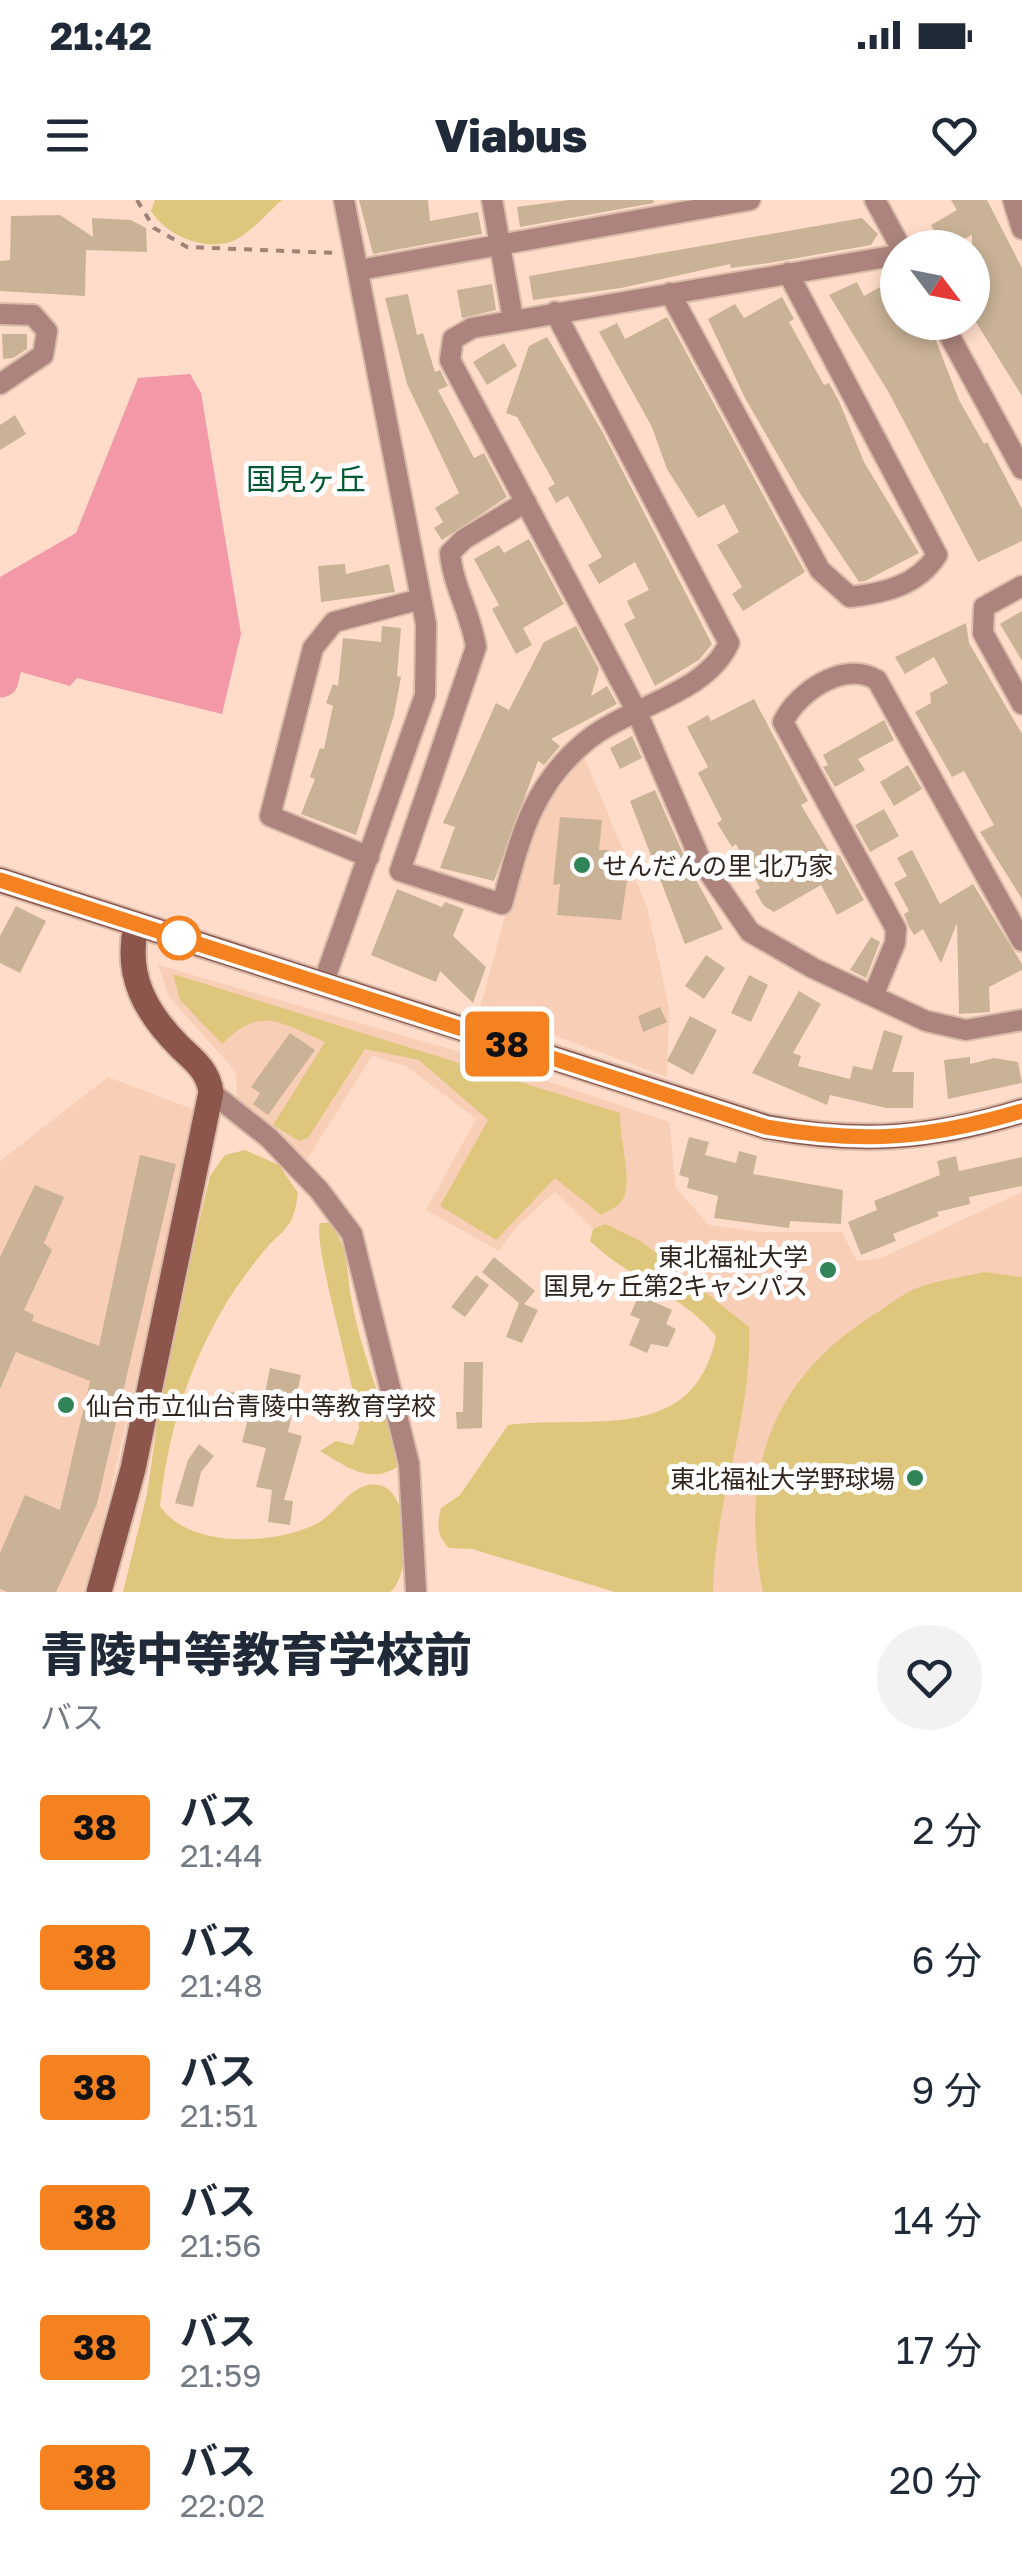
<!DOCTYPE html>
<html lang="ja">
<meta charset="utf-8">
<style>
:root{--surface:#fff;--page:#f2f2f3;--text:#1f2937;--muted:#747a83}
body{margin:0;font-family:"Golos Text","Noto Sans JP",sans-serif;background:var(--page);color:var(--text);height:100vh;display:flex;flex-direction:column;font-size:38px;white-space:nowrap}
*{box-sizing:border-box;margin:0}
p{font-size:32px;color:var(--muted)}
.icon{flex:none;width:55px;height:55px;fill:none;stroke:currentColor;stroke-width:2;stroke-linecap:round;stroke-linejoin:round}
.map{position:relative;height:1392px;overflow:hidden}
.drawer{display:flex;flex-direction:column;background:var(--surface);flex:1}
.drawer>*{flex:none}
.badge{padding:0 20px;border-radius:8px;font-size:35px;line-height:65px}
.needle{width:65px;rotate:122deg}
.tools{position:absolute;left:880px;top:30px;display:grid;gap:20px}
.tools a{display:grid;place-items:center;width:110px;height:110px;border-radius:50%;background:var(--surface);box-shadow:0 5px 15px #0003;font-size:50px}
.map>.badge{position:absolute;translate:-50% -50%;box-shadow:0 0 0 5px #fff}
.round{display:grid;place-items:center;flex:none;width:105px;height:105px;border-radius:52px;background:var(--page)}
.head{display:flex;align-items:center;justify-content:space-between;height:170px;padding:0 40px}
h1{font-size:48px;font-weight:800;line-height:75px}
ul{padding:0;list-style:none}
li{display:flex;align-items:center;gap:30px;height:130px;padding:0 40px}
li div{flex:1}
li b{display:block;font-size:38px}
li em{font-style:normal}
li .badge{min-width:110px;font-weight:700;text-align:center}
.status{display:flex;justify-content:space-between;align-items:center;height:70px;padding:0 50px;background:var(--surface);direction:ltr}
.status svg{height:28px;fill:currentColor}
header{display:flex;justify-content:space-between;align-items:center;height:130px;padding:0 40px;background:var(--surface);font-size:45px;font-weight:800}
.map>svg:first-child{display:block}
.built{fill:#f8ceb7}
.green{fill:#dec77d}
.water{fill:#f298a7}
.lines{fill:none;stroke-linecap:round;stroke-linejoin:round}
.river{stroke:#f298a7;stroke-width:35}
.building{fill:#c9b296}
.street-casing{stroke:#dabbaa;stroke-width:24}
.secondary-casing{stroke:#dabbaa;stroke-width:29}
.path{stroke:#9d8477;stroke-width:4;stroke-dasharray:8 8;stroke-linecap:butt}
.street{stroke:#ac847d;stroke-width:20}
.secondary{stroke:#8d564d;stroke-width:25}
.line-casing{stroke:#fff;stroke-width:22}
.line{stroke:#f58220;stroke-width:15}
.poi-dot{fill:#318457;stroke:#fff;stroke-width:4}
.stop-dot{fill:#fff;stroke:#f58220;stroke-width:5}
.labels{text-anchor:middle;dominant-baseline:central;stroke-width:10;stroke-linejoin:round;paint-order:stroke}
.poi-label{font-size:25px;fill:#31241d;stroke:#fff;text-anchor:start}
.quarter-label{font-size:30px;fill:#005931;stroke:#fff}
</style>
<div class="status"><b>21:42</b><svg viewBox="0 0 49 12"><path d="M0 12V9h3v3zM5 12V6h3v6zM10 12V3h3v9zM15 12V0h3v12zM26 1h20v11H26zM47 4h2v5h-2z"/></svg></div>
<header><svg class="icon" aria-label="menu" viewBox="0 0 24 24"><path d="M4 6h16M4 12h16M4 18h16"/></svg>Viabus<svg class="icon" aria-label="heart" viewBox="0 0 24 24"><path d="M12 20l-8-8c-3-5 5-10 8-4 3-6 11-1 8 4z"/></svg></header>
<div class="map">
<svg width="1022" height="1392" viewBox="0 0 1022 1392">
<rect width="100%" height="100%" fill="#ffdcc9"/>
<path class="built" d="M584,557L647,707L669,808L667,877L480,808L529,627Z
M158,765L467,854L669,922L676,988L709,1025L759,1032H842L857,1061L881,1058L1022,992V1392H688L731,1117L644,1080L555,992L517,1026L499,1051L426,1010L476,919L406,866L372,856L304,964L237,900L236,872L169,797Z
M108,877L198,911L87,1392H0V961Z"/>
<path class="green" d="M155,0H282C268,12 250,34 233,41C204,52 166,35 151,11Z
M173,774L620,913C619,936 631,975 625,994C623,1005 610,1010 601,1015L555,978L496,1040L440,1006L488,920L419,860L365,849L308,938L299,941L273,925L325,842C281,823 260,805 222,844L180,800Z
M245,950L279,965L298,993C293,1034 281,1028 260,1056C247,1072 234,1090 224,1107C187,1170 168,1234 160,1306C189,1349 274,1345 316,1324C338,1313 352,1280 379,1285C412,1291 412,1376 390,1392H123L147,1294L165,1170L210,976L225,955Z
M320,1023H329C349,1046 346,1069 351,1097C359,1146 380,1195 394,1243L397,1267C370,1285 345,1266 320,1251L336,1241L353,1245L359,1228C357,1189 312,1044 320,1023Z
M605,1024L641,1041L749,1127C753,1217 714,1302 713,1392H615L472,1349L449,1348C436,1335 437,1324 441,1308L460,1295L508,1225C588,1214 694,1247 716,1136C683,1095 628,1078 590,1041L593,1029Z
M984,1072L1022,1077V1392H763C739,1277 769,1180 872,1116C886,1107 902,1094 917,1088C938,1080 963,1077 984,1072Z"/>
<path class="water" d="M190,174L201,193L241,434L222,514L77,478L70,486L0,466V377L76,333L138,178Z"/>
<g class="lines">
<path class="river" d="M1,480L4,467"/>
</g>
<path class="building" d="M359,0H428L430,21L478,12L482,34L373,54Z
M569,0H653L654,3L520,27L517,7Z
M951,0H987L1022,68V196L972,116V35L944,48L931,25L957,10Z
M60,15L93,37L92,18L131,20L146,28L147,52L86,50L85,96L0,91V61L10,60L11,16Z
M862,18L878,34L871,45L769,63L731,68L730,64L621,88L533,100L529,76Z
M898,77V122H919L930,141L935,138L959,200L984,244L987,242L1022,309V341L978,362L889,193L829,95L857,82L864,96Z
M492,84L496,110L462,118L457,90Z
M408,94L417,135L423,133L435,172L440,170L448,186L438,190L474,258L484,253L507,297L442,340L434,328L443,322L435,308L459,293L407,184L385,98Z
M782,97L794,119L789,122L824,185L829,183L839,201L864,262L919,353L865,381L859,382L801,295L745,198L708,119L735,104L744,118Z
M667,117L805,372L743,411L732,394L742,387L717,345L739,332L724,304L698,318L667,269L652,227L599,132L617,123L625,139Z
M2,134H27V149L13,158L3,159Z
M547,137L602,231L712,444L699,460L655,486L624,424L635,418L627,401L649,390L635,362L599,384L588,365L602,357L568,296L556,303L548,288L555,284L517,217L506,213L529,146Z
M504,143L517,166L487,185L473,162Z
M15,215L26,234L0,250V225Z
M529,339L564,404L523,428L532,445L516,454L492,409L499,405L474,359L499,345L504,353Z
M345,364L346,374L389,364L395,392L321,402L318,366Z
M1022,411V461L1000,424Z
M966,423L969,443L1022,534V699L980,632L994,625L964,571L952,577L915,512L931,503L930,493L948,483L934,457L905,474L895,457Z
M382,426L401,428L397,476L401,477L394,515L356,635L301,614L315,579L310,577L320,548L324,549L333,506L326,503L333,484L338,486L343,438L381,442Z
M576,426L599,469L591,496L607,486L617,504L551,539L560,546L544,565L538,561L494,681L440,668L455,627L443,623L496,503L509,510L544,442Z
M754,499L808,601L801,605L830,653L840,656L864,700L837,715L821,685L774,712L764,706L755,691L760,688L736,644L732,647L717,623L722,620L698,573L708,567L687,527L708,515L711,521Z
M884,520L894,540L858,559L865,570L835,587L823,567L828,565L823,555Z
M632,536L642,558L620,569L610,548Z
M908,565L922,589L894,606L880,582Z
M655,590L689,667L723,729L685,744L630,601Z
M884,609L899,636L870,652L855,625Z
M560,617L602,620L599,650H609L606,679L627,681L621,720L557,715L560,684L553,685Z
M912,650L940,704L973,684L1022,764V770L989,787L990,812L959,814L957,723L941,763L923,729L914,735L909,727L904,714L909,711L894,683L907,676L897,658Z
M397,689L442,707L445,702L464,709L453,736L486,767L473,803L440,771L436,782L371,755Z
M16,706L46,721L20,773L0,763V736Z
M871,737L880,742L866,778L850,770Z
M706,755L725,768L704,799L685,786Z
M749,775L768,785L751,822L731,813Z
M799,791L821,804L793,853L801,856L798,866L850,879L853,866L872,870L884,830L903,836L892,872H914L913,908H886L830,895L827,905L752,873Z
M660,807L667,822L643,832L638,816Z
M690,816L717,830L693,875L667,861Z
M290,833L315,850L268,915L253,904L260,893L251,887Z
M970,857V864L994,858L1018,862L1022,883L948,899L944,860Z
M689,937L709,942L705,955L736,963L739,951L757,956L753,974L843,990L841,1024L790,1021L789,1028L714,1018L718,996L687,988L689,978L679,975Z
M140,955L176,964L97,1304L56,1392H8L0,1389V1353L25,1295L60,1310L90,1181L16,1152L0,1189V1057L35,985L64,997L44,1043L52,1050L24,1110L34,1115L32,1121L99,1146Z
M956,956L959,971L1022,957V986L969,997L970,1004L937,1012L939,1016L893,1034L896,1041L861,1055L848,1022L877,1010L874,1001L940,975L937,961Z
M494,1057L535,1091L524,1104L538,1110L522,1143L506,1137L519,1103L482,1072Z
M476,1075L489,1085L465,1117L451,1107Z
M639,1095L672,1110L666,1124L676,1129L668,1147L651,1144L647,1153L629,1145L640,1119L630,1115Z
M464,1162H483L482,1228L457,1229L456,1212H463Z
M270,1168L301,1175L288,1232L302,1236L284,1300L293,1301L290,1325L268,1322L272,1290L256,1287L266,1248L242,1242L249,1215L222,1211L226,1191L264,1198Z
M199,1244L214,1256L201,1272L193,1307L175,1303L188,1260Z"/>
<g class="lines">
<g class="street-casing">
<path id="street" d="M492,0L513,119
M875,0L901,48
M1013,0L1022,29
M898,55L472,128L453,139L450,160L636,510L701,661L750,732L813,768L926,821L966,830L1022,820
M359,70L750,0
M670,93L820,370L850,397C885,393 918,385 937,355L788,73
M0,114L33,115L47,131L43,155L0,184
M942,122L1022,269
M526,302L464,339L450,353C453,386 471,414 476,447L400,671L502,704C520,640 530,588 585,542C627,506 706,495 729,443L555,112
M1022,386L984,407L983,433L1022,504
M369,657L270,616L313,448L334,422L421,399
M323,784L425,495L426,424L344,0
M873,796L895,743L896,729L783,522C798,491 845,460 877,480L1022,741
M211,892L269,938L319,990L352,1034L409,1264L416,1392"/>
</g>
<g class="secondary-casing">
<path id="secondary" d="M0,680L767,927C860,944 931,939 1022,911
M99,1392L133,1269L211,892C208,871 195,861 180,847C145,812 125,775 136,726"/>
</g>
<path class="path" d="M137,0L154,28L187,47L336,53"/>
<use href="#street" class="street"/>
<use href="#secondary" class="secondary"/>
</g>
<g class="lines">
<g class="line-casing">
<path id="line" d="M0,680L766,927C863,944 928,939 1022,911"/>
</g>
<use href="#line" class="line"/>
</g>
<g class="poi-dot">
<circle cx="582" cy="665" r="10"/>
<circle cx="828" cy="1070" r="10"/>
<circle cx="66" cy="1205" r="10"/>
<circle cx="915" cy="1278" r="10"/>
</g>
<circle class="stop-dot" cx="179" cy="738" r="20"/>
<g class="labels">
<g class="poi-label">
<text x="602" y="665">せんだんの里 北乃家</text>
<text x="808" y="1056" text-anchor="end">東北福祉大学<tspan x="808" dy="29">国見ヶ丘第2キャンパス</tspan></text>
<text x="86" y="1205">仙台市立仙台青陵中等教育学校</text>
<text x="895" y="1278" text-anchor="end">東北福祉大学野球場</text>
</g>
<g class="quarter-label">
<text x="306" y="279">国見ヶ丘</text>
</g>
</g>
</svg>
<div class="tools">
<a><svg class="needle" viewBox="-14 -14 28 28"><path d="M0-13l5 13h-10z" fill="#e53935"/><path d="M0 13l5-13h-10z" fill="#747a83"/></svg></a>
</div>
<b class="badge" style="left:507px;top:844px;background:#f58220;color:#111">38</b>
</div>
<section class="drawer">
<div class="head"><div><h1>青陵中等教育学校前</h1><p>バス</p></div><a class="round"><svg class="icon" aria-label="heart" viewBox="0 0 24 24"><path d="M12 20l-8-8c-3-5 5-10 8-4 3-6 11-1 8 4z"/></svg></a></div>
<ul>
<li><span class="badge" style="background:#f58220;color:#111">38</span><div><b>バス</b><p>21:44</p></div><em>2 分</em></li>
<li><span class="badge" style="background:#f58220;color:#111">38</span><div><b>バス</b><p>21:48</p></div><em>6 分</em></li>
<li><span class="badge" style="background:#f58220;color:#111">38</span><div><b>バス</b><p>21:51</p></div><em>9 分</em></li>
<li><span class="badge" style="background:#f58220;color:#111">38</span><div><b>バス</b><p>21:56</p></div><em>14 分</em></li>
<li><span class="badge" style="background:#f58220;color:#111">38</span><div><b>バス</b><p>21:59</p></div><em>17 分</em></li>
<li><span class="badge" style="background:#f58220;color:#111">38</span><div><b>バス</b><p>22:02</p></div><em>20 分</em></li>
</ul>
</section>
